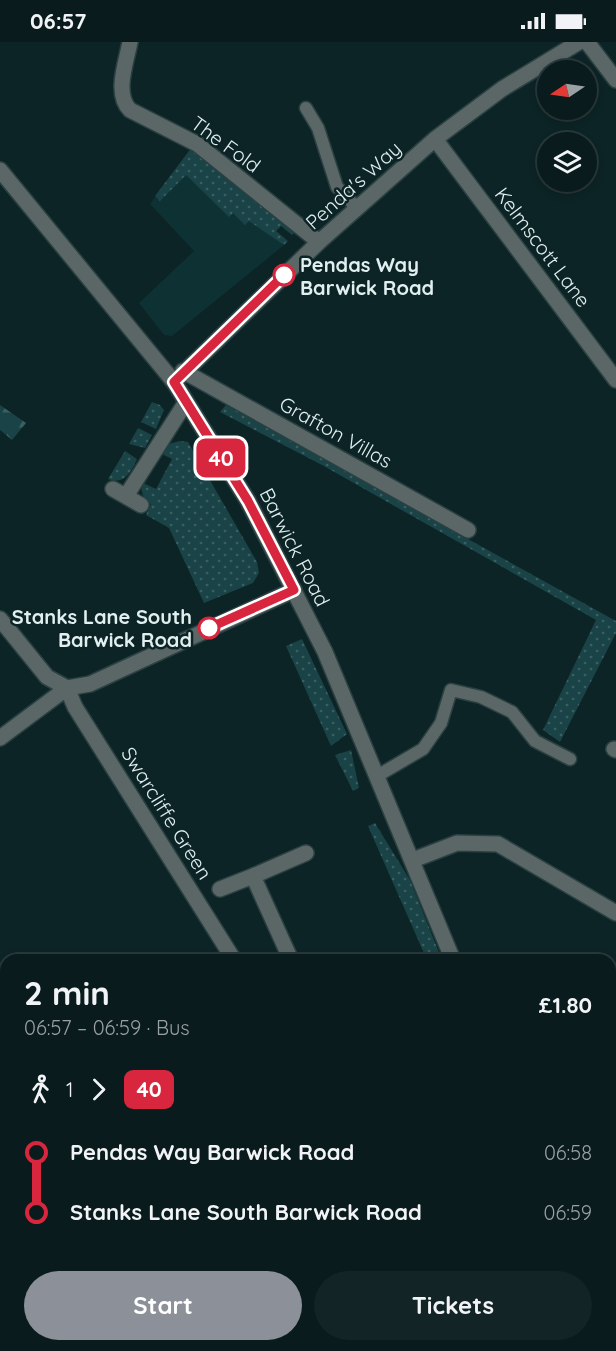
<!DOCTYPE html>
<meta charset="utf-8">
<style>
:root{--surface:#091b1c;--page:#122425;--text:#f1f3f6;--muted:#99a1a3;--line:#29393b;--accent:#8c9099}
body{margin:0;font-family:Quicksand,sans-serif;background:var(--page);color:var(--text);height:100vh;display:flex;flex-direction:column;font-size:22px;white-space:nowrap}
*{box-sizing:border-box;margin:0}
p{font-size:20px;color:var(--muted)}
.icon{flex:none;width:33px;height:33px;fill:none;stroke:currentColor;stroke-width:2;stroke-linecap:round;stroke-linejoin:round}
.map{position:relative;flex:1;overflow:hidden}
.details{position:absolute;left:0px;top:912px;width:616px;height:398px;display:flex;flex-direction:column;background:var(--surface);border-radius:18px 18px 0 0;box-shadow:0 3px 9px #0003,0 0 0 2px var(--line)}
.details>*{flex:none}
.badge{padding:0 12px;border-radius:9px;font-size:21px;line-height:39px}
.needle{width:39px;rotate:257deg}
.buttons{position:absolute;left:537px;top:18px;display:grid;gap:12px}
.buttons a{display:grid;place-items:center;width:60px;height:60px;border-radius:50%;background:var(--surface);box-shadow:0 3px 9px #0003,0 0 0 2px var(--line);font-size:30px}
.map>.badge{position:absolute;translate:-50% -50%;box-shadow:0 0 0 3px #fff}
.legs{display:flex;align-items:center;gap:9px;height:66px;padding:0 24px;font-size:20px}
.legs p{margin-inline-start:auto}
.head{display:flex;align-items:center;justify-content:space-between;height:102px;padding:0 24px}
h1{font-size:33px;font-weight:800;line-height:45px}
.button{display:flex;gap:12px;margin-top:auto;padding:12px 24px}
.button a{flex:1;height:69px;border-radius:36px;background:var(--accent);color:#fff;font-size:24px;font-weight:800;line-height:69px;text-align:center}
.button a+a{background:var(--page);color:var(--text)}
ul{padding:0 24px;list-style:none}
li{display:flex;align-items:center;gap:21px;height:60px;font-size:22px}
li i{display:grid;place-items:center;width:9px;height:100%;margin:0 8px;background:currentColor}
li i::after{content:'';width:15px;height:15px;margin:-8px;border:4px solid;border-radius:50%;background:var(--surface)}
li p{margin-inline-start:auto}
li:first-child i{background:linear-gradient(#0000 50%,currentColor 0)}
li:last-child i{background:linear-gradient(currentColor 50%,#0000 0)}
.status{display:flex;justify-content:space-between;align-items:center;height:42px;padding:0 30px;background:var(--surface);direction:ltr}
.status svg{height:16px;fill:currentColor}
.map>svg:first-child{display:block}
.built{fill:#0e3134}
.grass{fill:url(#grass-dots)}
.forest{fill:url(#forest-firs)}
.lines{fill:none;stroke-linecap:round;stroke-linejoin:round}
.service-casing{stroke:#2a4041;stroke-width:15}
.minor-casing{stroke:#2a4041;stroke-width:18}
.tertiary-casing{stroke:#2a4041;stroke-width:18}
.service{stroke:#5b6667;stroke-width:12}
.minor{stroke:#5b6667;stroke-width:15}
.tertiary{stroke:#5b6667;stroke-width:15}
.line-1-casing{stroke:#fff;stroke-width:14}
.line-1{stroke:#d7263d;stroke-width:9}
.stop-1-dot{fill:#fff;stroke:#d7263d;stroke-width:3}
.labels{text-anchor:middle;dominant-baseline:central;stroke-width:5;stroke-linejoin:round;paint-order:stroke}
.street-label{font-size:20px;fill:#e1eff0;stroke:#0c2425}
.stop-label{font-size:20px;font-weight:bold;fill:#e1eff0;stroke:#0c2425;text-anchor:start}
</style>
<div class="status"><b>06:57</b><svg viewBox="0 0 49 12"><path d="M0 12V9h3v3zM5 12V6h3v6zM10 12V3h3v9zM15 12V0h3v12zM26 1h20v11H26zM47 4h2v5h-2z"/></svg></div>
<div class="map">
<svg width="616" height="1309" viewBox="0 0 616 1309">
<defs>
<pattern id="grass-dots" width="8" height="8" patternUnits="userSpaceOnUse" patternTransform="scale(1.5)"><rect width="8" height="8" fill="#194346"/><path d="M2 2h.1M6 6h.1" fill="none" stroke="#3a5e61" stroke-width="1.8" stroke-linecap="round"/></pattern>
<pattern id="forest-firs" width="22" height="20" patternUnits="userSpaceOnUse" patternTransform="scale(1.5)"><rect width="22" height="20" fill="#194346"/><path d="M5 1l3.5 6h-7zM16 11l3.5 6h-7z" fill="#3a5e61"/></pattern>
</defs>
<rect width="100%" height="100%" fill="#0c2425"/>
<path class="built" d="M185,114L284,203L172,294L164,293L139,261L194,209L150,162Z"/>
<path class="grass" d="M192,105L295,190L292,193L281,184L276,189L288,199L284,203L249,179L245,183L233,171L229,175L186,133L160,159L155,154Z
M152,360L160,363L164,368L156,387L141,380Z
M226,363L616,579V591L560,700L543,688L596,578L322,423L220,370Z
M138,386L152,393L145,406L129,402Z
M180,399L188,400L257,520L259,531L253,541L204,561L169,486L146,473L151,462C143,458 141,449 141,440L156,447L172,417L160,411L168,402Z
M125,409L137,417C131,430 125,443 108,437Z
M302,597L347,692L331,704L286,604Z
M351,708L359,746L353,749L335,713Z
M375,781L410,838L442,918H427L368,784Z
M611,1146L616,1167V1309H612L610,1303Z"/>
<path class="forest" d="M0,363L26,381L12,398L0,388Z"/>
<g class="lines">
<g class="service-casing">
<path id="service" d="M306,66L318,86L337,145L357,166
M377,734L423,707L441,681L451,648L481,655L512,670L535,699L570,717"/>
</g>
<g class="minor-casing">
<path id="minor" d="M130,0C126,21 114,52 130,68L197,102L319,200
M587,0L616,38
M435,97L616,338
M183,329L468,488
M174,340L319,200L435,97L502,47L579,0
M113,447L141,463
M126,454L186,360
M0,577L47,635L67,646
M67,646L75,665L234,918
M0,696L67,646L90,642L294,548
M614,707L616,708
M413,818L457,801L498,802L616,871
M220,847L253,834
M291,918L253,834L306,811
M610,944L616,935
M610,997L616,1001
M0,1212L6,1213
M155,1304L156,1309
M364,1309L406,1304"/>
</g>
<g class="tertiary-casing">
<path id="tertiary" d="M0,128L174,340L248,459L325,610L453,918
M585,1304L587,1309"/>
</g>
<use href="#service" class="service"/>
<use href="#minor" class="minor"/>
<use href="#tertiary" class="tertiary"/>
</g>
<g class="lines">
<g class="line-1-casing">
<path id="line-1" d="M209,586L294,548L248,459L174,340L284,233"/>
</g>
<use href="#line-1" class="line-1"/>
</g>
<g class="stop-1-dot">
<circle cx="284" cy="233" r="10"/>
<circle cx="209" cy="586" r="10"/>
</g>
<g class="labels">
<g class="street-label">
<text transform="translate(226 102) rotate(36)">The Fold</text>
<text transform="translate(353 143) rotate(-42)">Penda's Way</text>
<text transform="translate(543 205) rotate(53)">Kelmscott Lane</text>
<text transform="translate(336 390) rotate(29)">Grafton Villas</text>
<text transform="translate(295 505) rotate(63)">Barwick Road</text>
<text transform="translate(167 771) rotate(58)">Swarcliffe Green</text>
</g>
<g class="stop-label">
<text x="300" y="222">Pendas Way<tspan x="300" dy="23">Barwick Road</tspan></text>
<text x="192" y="574" text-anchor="end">Stanks Lane South<tspan x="192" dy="23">Barwick Road</tspan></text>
</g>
</g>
</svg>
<div class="buttons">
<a><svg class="needle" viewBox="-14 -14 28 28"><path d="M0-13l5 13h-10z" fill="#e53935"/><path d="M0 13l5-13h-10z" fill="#99a1a3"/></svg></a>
<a><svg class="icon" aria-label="layers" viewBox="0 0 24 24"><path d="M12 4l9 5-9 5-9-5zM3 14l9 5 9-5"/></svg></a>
</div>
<b class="badge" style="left:221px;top:416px;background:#d7263d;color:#fff">40</b>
<section class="details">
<div class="head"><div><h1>2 min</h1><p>06:57 – 06:59 · Bus</p></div><b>£1.80</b></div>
<div class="legs"><svg class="icon" aria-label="walk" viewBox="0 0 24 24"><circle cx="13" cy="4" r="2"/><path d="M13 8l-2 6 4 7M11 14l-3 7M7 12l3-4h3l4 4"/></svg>1<svg class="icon" aria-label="forward" viewBox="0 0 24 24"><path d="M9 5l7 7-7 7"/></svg><b class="badge" style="background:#d7263d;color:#fff">40</b></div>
<ul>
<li><i style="color:#d7263d"></i><b>Pendas Way Barwick Road</b><p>06:58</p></li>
<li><i style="color:#d7263d"></i><b>Stanks Lane South Barwick Road</b><p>06:59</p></li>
</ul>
<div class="button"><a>Start</a><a>Tickets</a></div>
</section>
</div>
